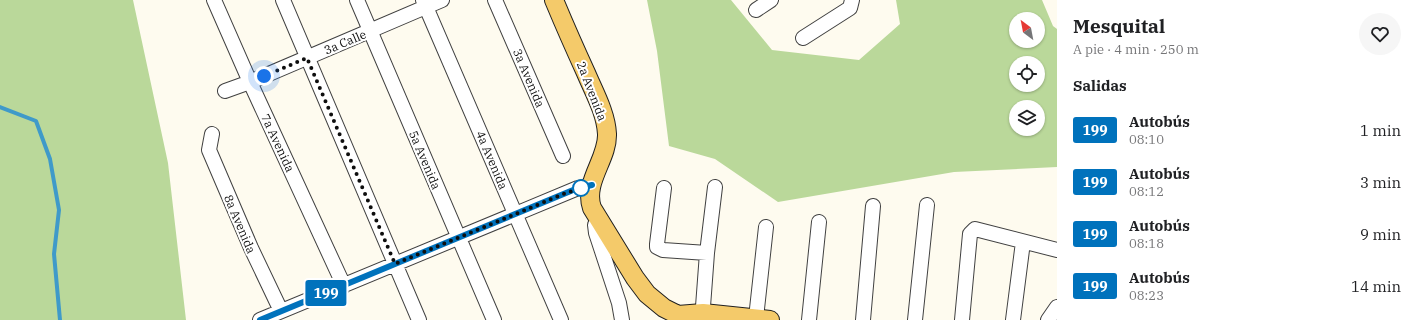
<!DOCTYPE html>
<html lang="es">
<meta charset="utf-8">
<style>
:root{--surface:#fff;--page:#f6f6f6;--text:#202124;--muted:#757577}
body{margin:0;font-family:"IBM Plex Serif",serif;background:var(--page);color:var(--text);height:100vh;display:flex;flex-direction:column;font-size:15px;white-space:nowrap}
*{box-sizing:border-box;margin:0}
p{font-size:13px;color:var(--muted)}
.icon{flex:none;width:22px;height:22px;fill:none;stroke:currentColor;stroke-width:2;stroke-linecap:round;stroke-linejoin:round}
.map{position:relative;flex:1;overflow:hidden}
.sheet{display:flex;flex-direction:column;background:var(--surface);width:360px}
.sheet>*{flex:none}
.badge{padding:0 8px;border-radius:3px;font-size:14px;line-height:26px}
.needle{width:26px;rotate:328deg}
.tools{position:absolute;left:1009px;top:12px;display:grid;gap:8px}
.tools a{display:grid;place-items:center;width:36px;height:36px;border-radius:50%;background:var(--surface);box-shadow:0 1px 3px #0004;font-size:20px}
.you{position:absolute;width:20px;height:20px;margin:-10px;border:3px solid #fff;border-radius:50%;background:#1a73e8;box-shadow:0 0 0 6px #1a73e833}
.map>.badge{position:absolute;translate:-50% -50%;box-shadow:0 0 0 2px #fff}
h2{padding:0 16px;font-size:15px;line-height:36px}
.round{display:grid;place-items:center;flex:none;width:42px;height:42px;border-radius:21px;background:var(--page)}
.summary{display:flex;align-items:center;justify-content:space-between;height:68px;padding:0 16px}
h1{font-size:19px;font-weight:700;line-height:30px}
ul{padding:0;list-style:none}
li{display:flex;align-items:center;gap:12px;height:52px;padding:0 16px}
li div{flex:1}
li b{display:block;font-size:15px}
li em{font-style:normal}
li .badge{min-width:44px;font-weight:700;text-align:center}
main{display:flex;flex:1;min-height:0}
.map>svg:first-child{display:block}
.forest{fill:#bad89a;fill-rule:evenodd}
.lines{fill:none;stroke-linecap:round;stroke-linejoin:round}
.stream{stroke:#3f9ac9;stroke-width:4}
.minor-casing{stroke:#414141;stroke-width:16}
.major-casing{stroke:#1f1f1f;stroke-width:20}
.minor{stroke:#fff;stroke-width:14}
.major{stroke:#f4ca6a;stroke-width:18}
.line-casing{stroke:#fff;stroke-width:9}
.line{stroke:#0072bc;stroke-width:6}
.walk{stroke:#0e0e0e;stroke-width:4;stroke-dasharray:0 7.2}
.stop-dot{fill:#fff;stroke:#0072bc;stroke-width:2}
.labels{text-anchor:middle;dominant-baseline:central;stroke-width:4;stroke-linejoin:round;paint-order:stroke}
.street-label{font-size:12px;fill:#0e0e0e;stroke:#fff}
</style>
<main>
<div class="map">
<svg width="1057" height="320" viewBox="0 0 1057 320">
<rect width="100%" height="100%" fill="#fefbef"/>
<path class="forest" d="M0,0H133L168,163L186,320H0Z
M647,0H731L772,50L859,60L900,24L896,0H1042L1053,26L1057,29V167L954,172L778,202L715,159L669,146L657,51ZM1016,19H1038V41H1016ZM1016,63H1038V85H1016ZM1016,107H1038V129H1016Z"/>
<g class="lines">
<path class="stream" d="M0,107L36,121L50,159L59,210L54,254L60,320"/>
<g class="minor-casing">
<path id="minor" d="M214,0L250,82L344,286
M283,0L419,320
M357,0L494,320
M423,0L561,320
M495,0L563,156
M756,10L771,0
M803,38L850,8L852,0
M225,91L250,82L442,0
M212,134L209,150L251,248L281,311
M664,188L657,244V247L663,250L707,253
M599,221L595,225L596,233L619,303L622,320
M756,318L766,227
M260,320L578,188L592,185
M702,320L707,253L715,187
M809,320L819,222
M863,320L873,206
M915,320L927,205
M962,320L970,234L975,229L1057,250
M1013,320L1023,242
M1048,320L1057,307"/>
</g>
<g class="major-casing">
<path id="major" d="M554,0C564,24 575,49 586,73C594,92 606,113 607,134C608,159 583,182 592,208L635,278L647,294L664,308L688,320
M678,315L703,313L770,320"/>
</g>
<use href="#minor" class="minor"/>
<use href="#major" class="major"/>
</g>
<g class="lines">
<g class="line-casing">
<path id="line" d="M260,320L578,188L592,185"/>
</g>
<use href="#line" class="line"/>
<path class="walk" d="M264,76L307,58L395,264L566,193L581,188"/>
</g>
<circle class="stop-dot" cx="581" cy="188" r="8"/>
<g class="labels">
<g class="street-label">
<text transform="translate(345 42) rotate(-23)">3a Calle</text>
<text transform="translate(529 78) rotate(67)">3a Avenida</text>
<text transform="translate(592 91) rotate(69)">2a Avenida</text>
<text transform="translate(278 143) rotate(65)">7a Avenida</text>
<text transform="translate(425 160) rotate(67)">5a Avenida</text>
<text transform="translate(492 160) rotate(67)">4a Avenida</text>
<text transform="translate(240 224) rotate(67)">8a Avenida</text>
</g>
</g>
</svg>
<div class="tools">
<a><svg class="needle" viewBox="-14 -14 28 28"><path d="M0-13l5 13h-10z" fill="#e53935"/><path d="M0 13l5-13h-10z" fill="#757577"/></svg></a>
<a><svg class="icon" aria-label="locate" viewBox="0 0 24 24"><circle cx="12" cy="12" r="6"/><path d="M12 2v4M12 18v4M2 12h4M18 12h4"/></svg></a>
<a><svg class="icon" aria-label="layers" viewBox="0 0 24 24"><path d="M12 4l9 5-9 5-9-5zM3 14l9 5 9-5"/></svg></a>
</div>
<div class="you" style="left:264px;top:76px"></div>
<b class="badge" style="left:326px;top:293px;background:#0072bc;color:#fff">199</b>
</div>
<section class="sheet">
<div class="summary"><div><h1>Mesquital</h1><p>A pie · 4 min · 250 m</p></div><a class="round"><svg class="icon" aria-label="heart" viewBox="0 0 24 24"><path d="M12 20l-8-8c-3-5 5-10 8-4 3-6 11-1 8 4z"/></svg></a></div>
<h2>Salidas</h2>
<ul>
<li><span class="badge" style="background:#0072bc;color:#fff">199</span><div><b>Autobús</b><p>08:10</p></div><em>1 min</em></li>
<li><span class="badge" style="background:#0072bc;color:#fff">199</span><div><b>Autobús</b><p>08:12</p></div><em>3 min</em></li>
<li><span class="badge" style="background:#0072bc;color:#fff">199</span><div><b>Autobús</b><p>08:18</p></div><em>9 min</em></li>
<li><span class="badge" style="background:#0072bc;color:#fff">199</span><div><b>Autobús</b><p>08:23</p></div><em>14 min</em></li>
</ul>
</section>
</main>
